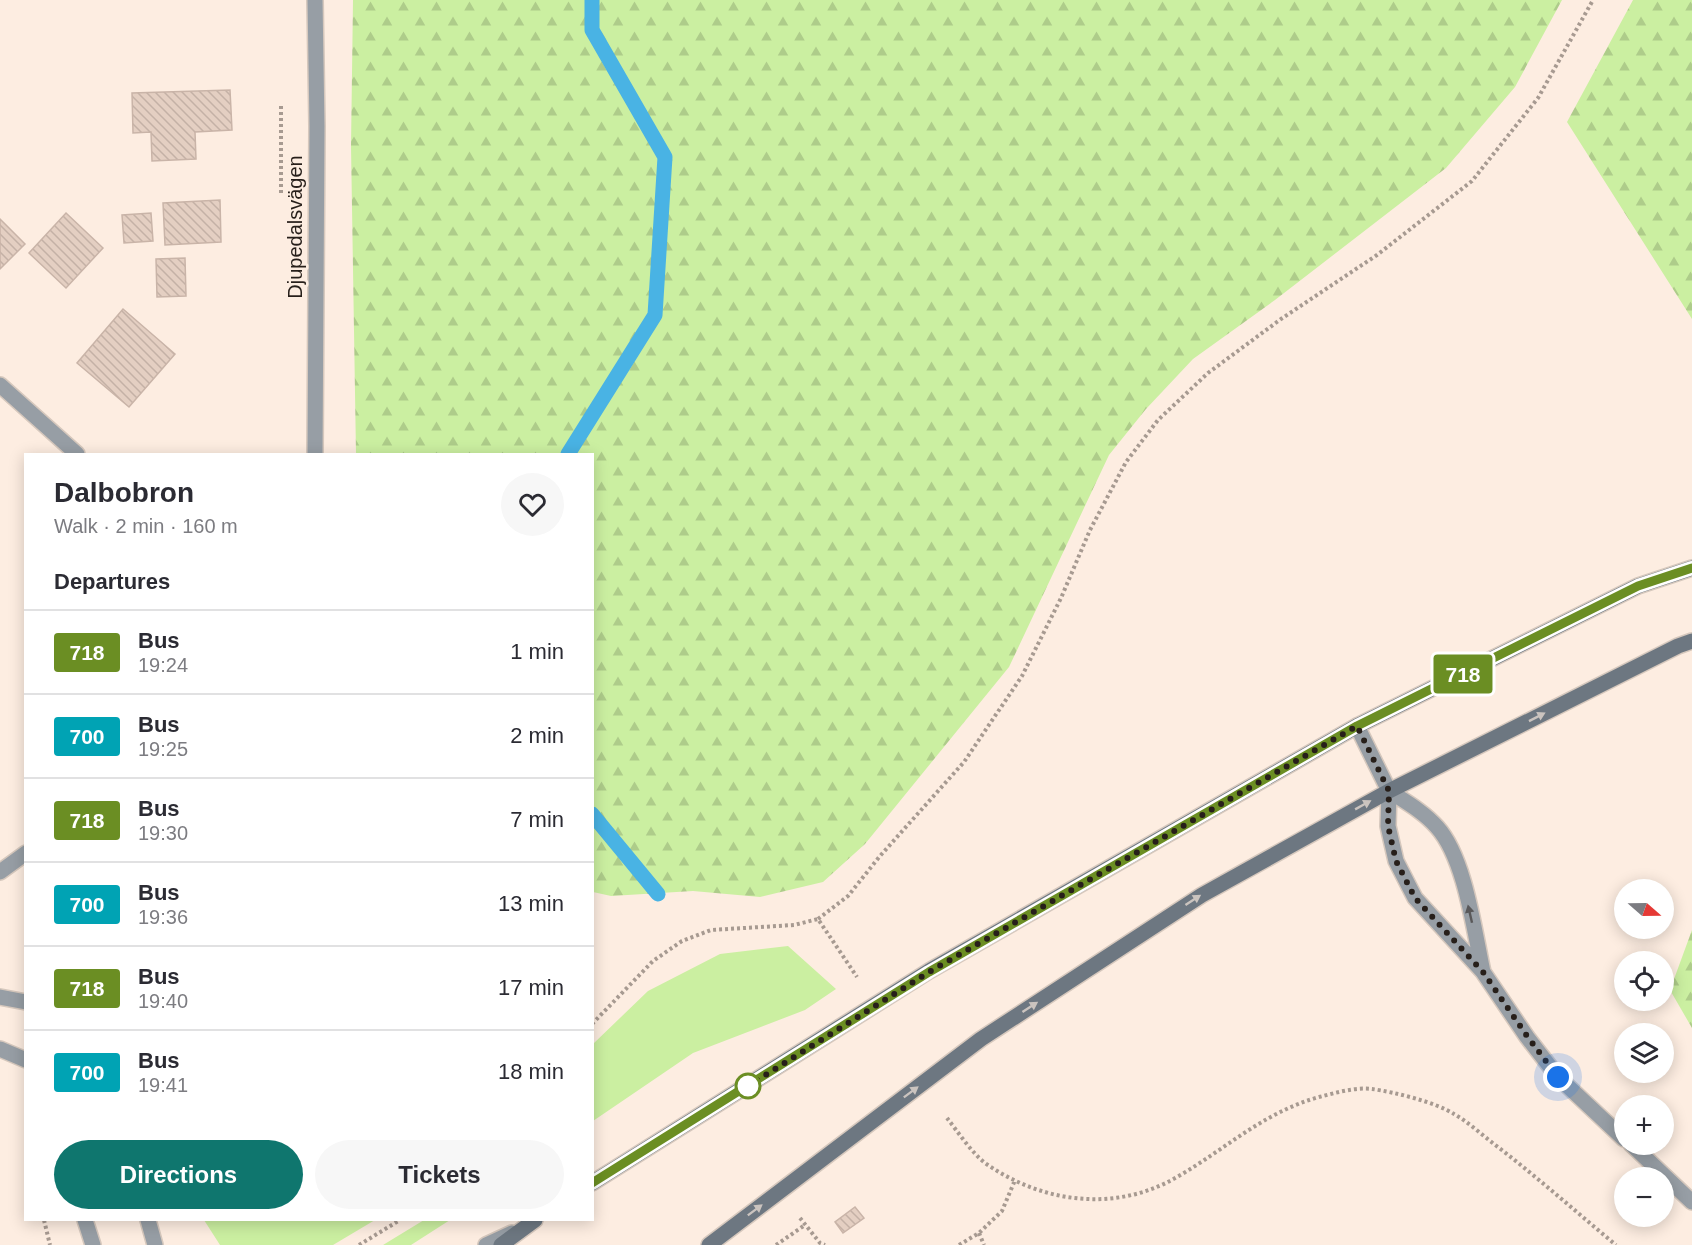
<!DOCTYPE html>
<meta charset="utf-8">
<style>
:root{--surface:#fff;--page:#f7f7f7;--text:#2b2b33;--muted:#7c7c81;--line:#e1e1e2;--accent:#0f766e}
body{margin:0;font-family:Helvetica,sans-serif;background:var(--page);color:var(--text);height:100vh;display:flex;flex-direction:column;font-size:22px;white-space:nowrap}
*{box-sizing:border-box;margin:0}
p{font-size:20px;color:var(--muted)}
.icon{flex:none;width:33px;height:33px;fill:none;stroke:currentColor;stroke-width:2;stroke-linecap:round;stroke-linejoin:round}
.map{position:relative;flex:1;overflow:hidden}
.details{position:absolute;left:24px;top:453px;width:570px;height:768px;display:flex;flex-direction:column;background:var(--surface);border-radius:0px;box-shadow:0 3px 15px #0003}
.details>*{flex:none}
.badge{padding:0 12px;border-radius:4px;font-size:21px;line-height:39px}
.needle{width:39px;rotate:110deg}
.fabs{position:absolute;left:1614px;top:879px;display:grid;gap:12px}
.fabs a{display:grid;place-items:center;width:60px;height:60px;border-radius:50%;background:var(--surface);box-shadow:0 3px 15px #0003;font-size:30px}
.you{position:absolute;width:30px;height:30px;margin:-15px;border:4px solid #fff;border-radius:50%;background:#1a73e8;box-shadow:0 0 0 9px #1a73e833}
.map>.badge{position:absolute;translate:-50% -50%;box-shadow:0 0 0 3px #fff}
h2{padding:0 30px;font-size:22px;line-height:54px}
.round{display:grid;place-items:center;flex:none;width:63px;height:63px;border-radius:32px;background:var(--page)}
.head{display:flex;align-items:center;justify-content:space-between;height:102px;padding:0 30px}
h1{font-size:28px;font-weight:800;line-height:45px}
.action{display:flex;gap:12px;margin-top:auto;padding:12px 30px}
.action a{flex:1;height:69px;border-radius:36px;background:var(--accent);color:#fff;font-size:24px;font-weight:800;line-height:69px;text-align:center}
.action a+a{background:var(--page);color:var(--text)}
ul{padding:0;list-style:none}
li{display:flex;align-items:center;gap:18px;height:84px;padding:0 30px;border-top:2px solid var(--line)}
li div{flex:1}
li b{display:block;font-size:22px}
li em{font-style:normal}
li .badge{min-width:66px;font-weight:700;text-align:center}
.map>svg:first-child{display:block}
.green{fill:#cbefa1}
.forest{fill:url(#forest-firs)}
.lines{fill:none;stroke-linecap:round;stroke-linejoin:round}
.stream{stroke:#49b3e4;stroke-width:15}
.building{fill:url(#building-back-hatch);stroke:#c9b4a8;stroke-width:1.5}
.service-casing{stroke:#d6c8bd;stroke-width:18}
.minor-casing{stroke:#d6c8bd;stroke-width:18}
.tertiary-casing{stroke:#d6c8bd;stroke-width:18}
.secondary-casing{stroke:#d6c8bd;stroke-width:18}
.path{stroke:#a79a91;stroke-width:4;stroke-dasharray:3 3;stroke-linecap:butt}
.service{stroke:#979ea5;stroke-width:15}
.minor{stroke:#979ea5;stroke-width:15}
.tertiary{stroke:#979ea5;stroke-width:15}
.secondary{stroke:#6d7781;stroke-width:15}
.oneway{fill:#cbc4bf}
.oneway2{fill:#595859}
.line-casing{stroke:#fff;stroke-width:14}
.line{stroke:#6b8e23;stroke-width:9}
.walk{stroke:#271f1a;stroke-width:6;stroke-dasharray:0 10.8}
.stop-dot{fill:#fff;stroke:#6b8e23;stroke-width:3}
.labels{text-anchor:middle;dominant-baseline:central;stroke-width:5;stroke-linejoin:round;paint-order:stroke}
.street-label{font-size:20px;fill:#271f1a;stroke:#fdede1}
</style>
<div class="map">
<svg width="1692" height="1245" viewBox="0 0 1692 1245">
<defs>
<pattern id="forest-firs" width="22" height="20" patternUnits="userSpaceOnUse" patternTransform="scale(1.5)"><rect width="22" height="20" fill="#cbefa1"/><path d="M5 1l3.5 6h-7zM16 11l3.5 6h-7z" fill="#aecc8a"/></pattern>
<pattern id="building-back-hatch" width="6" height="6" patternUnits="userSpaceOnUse" patternTransform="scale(1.5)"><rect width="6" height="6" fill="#e4cfc2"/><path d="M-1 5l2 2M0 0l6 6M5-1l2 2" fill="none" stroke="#c4b1a6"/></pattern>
</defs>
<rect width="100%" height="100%" fill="#fdede1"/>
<path class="green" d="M788,946L836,989L805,1010L693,1053L593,1121V1044L648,991L720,954Z
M204,1220H375L333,1245H220Z
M424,1220H450L411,1245H383Z"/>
<path class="forest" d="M353,0H1562L1515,87L1446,168L1275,300L1193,359L1146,409L1109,455L1009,667L865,844L823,882L760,897L693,891L611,896L593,892L592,454H356L351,146Z
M1633,0H1692V319L1567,122Z
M1692,930V1028L1670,990Z"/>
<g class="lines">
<path class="stream" d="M568,454L655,315L665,157L592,30V0
M592,814L658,894"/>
</g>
<path class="building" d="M230,90L232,130L195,132L196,159L152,161L151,132L133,133L132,93Z
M220,200L221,242L165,245L163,203Z
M66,213L103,248L66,288L29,253Z
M151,213L153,241L124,243L122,215Z
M0,219L25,244L0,269Z
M185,258L186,296L157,297L156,259Z
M123,309L175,354L129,407L77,363Z
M855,1207L864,1218L843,1233L835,1222Z"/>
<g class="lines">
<g class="service-casing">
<path id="service" d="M0,872L26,853"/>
</g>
<g class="minor-casing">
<path id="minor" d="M0,385L77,454
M1357,726L1389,791L1388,826L1396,861L1415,898L1483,972L1527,1037L1558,1077L1624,1139
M1389,791C1406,802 1424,812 1437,827C1465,858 1474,930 1483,972
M0,997L26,1002
M0,1049L26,1060
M1631,1144L1692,1202"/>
</g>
<g class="tertiary-casing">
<path id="tertiary" d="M315,0L317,126L315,454
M85,1220L93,1245
M148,1220L155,1245
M486,1245L512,1233"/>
</g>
<g class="secondary-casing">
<path id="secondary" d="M592,1183L929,971L1357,726L1638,586L1692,568
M501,1245L535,1220
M709,1245L981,1039L1202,895L1389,791L1678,646L1692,641"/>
</g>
<path class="path" d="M281,193V104
M818,919L848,896L880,856L964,762L1022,676L1061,598L1090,530L1126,462L1158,420L1208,373L1281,319L1377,255L1472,181L1538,98L1593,0
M592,1024L653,961L682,941L711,930L794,925L818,919L857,977
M947,1118C958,1132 972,1153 985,1163C1042,1203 1115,1213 1177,1177C1226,1149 1262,1113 1319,1097C1335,1093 1354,1087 1372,1089C1394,1092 1435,1102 1454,1114C1468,1122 1481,1134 1494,1144C1536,1176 1575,1211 1616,1245
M800,1218L820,1243L825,1245
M44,1220L50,1245
M979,1233L984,1245
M359,1245L400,1220
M776,1245L805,1225
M959,1245L979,1233L1002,1211L1015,1180"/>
<use href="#service" class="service"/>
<use href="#minor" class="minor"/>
<use href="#tertiary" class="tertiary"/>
<use href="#secondary" class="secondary"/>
</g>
<defs><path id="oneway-solid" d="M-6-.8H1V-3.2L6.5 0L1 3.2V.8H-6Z" transform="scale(1.5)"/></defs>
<g class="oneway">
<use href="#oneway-solid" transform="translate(1537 717) rotate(-27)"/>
<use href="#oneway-solid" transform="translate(1363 805) rotate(-29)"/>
<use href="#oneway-solid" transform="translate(1193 900) rotate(-33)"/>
<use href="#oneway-solid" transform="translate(1030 1007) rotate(-33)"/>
<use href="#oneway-solid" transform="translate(911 1092) rotate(-37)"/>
<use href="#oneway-solid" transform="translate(755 1210) rotate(-37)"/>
</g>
<use class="oneway2" href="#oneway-solid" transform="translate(1470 914) rotate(-103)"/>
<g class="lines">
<g class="line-casing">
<path id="line" d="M592,1183L929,972L1357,726L1638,586L1692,568"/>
</g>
<use href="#line" class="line"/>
<path class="walk" d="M748,1086L929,972L1357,726L1389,791L1388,826L1396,861L1415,898L1483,972L1527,1036L1558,1077"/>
</g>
<circle class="stop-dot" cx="748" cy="1086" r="12"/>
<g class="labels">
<g class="street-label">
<text transform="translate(295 227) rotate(-90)">Djupedalsvägen</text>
</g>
</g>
</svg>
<div class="fabs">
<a><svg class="needle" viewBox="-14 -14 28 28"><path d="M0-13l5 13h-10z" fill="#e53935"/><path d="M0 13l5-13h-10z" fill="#7c7c81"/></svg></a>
<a><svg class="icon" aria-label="locate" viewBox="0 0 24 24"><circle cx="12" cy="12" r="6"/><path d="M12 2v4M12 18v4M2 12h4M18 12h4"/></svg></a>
<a><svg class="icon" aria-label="layers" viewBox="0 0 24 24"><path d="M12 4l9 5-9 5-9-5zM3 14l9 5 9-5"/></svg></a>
<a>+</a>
<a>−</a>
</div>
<div class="you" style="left:1558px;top:1077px"></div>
<b class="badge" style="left:1463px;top:674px;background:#6b8e23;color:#fff">718</b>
<section class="details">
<div class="head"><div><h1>Dalbobron</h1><p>Walk · 2 min · 160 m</p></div><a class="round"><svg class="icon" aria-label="heart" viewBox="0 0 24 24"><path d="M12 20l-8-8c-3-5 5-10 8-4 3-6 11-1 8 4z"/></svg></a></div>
<h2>Departures</h2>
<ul>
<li><span class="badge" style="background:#6b8e23;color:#fff">718</span><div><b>Bus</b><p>19:24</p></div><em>1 min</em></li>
<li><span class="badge" style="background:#00a3b4;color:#fff">700</span><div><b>Bus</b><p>19:25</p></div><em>2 min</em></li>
<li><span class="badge" style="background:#6b8e23;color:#fff">718</span><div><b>Bus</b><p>19:30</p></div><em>7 min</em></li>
<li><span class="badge" style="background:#00a3b4;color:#fff">700</span><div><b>Bus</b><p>19:36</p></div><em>13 min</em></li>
<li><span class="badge" style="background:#6b8e23;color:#fff">718</span><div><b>Bus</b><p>19:40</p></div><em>17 min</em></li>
<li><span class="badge" style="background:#00a3b4;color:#fff">700</span><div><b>Bus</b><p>19:41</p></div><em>18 min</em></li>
</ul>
<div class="action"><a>Directions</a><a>Tickets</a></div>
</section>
</div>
